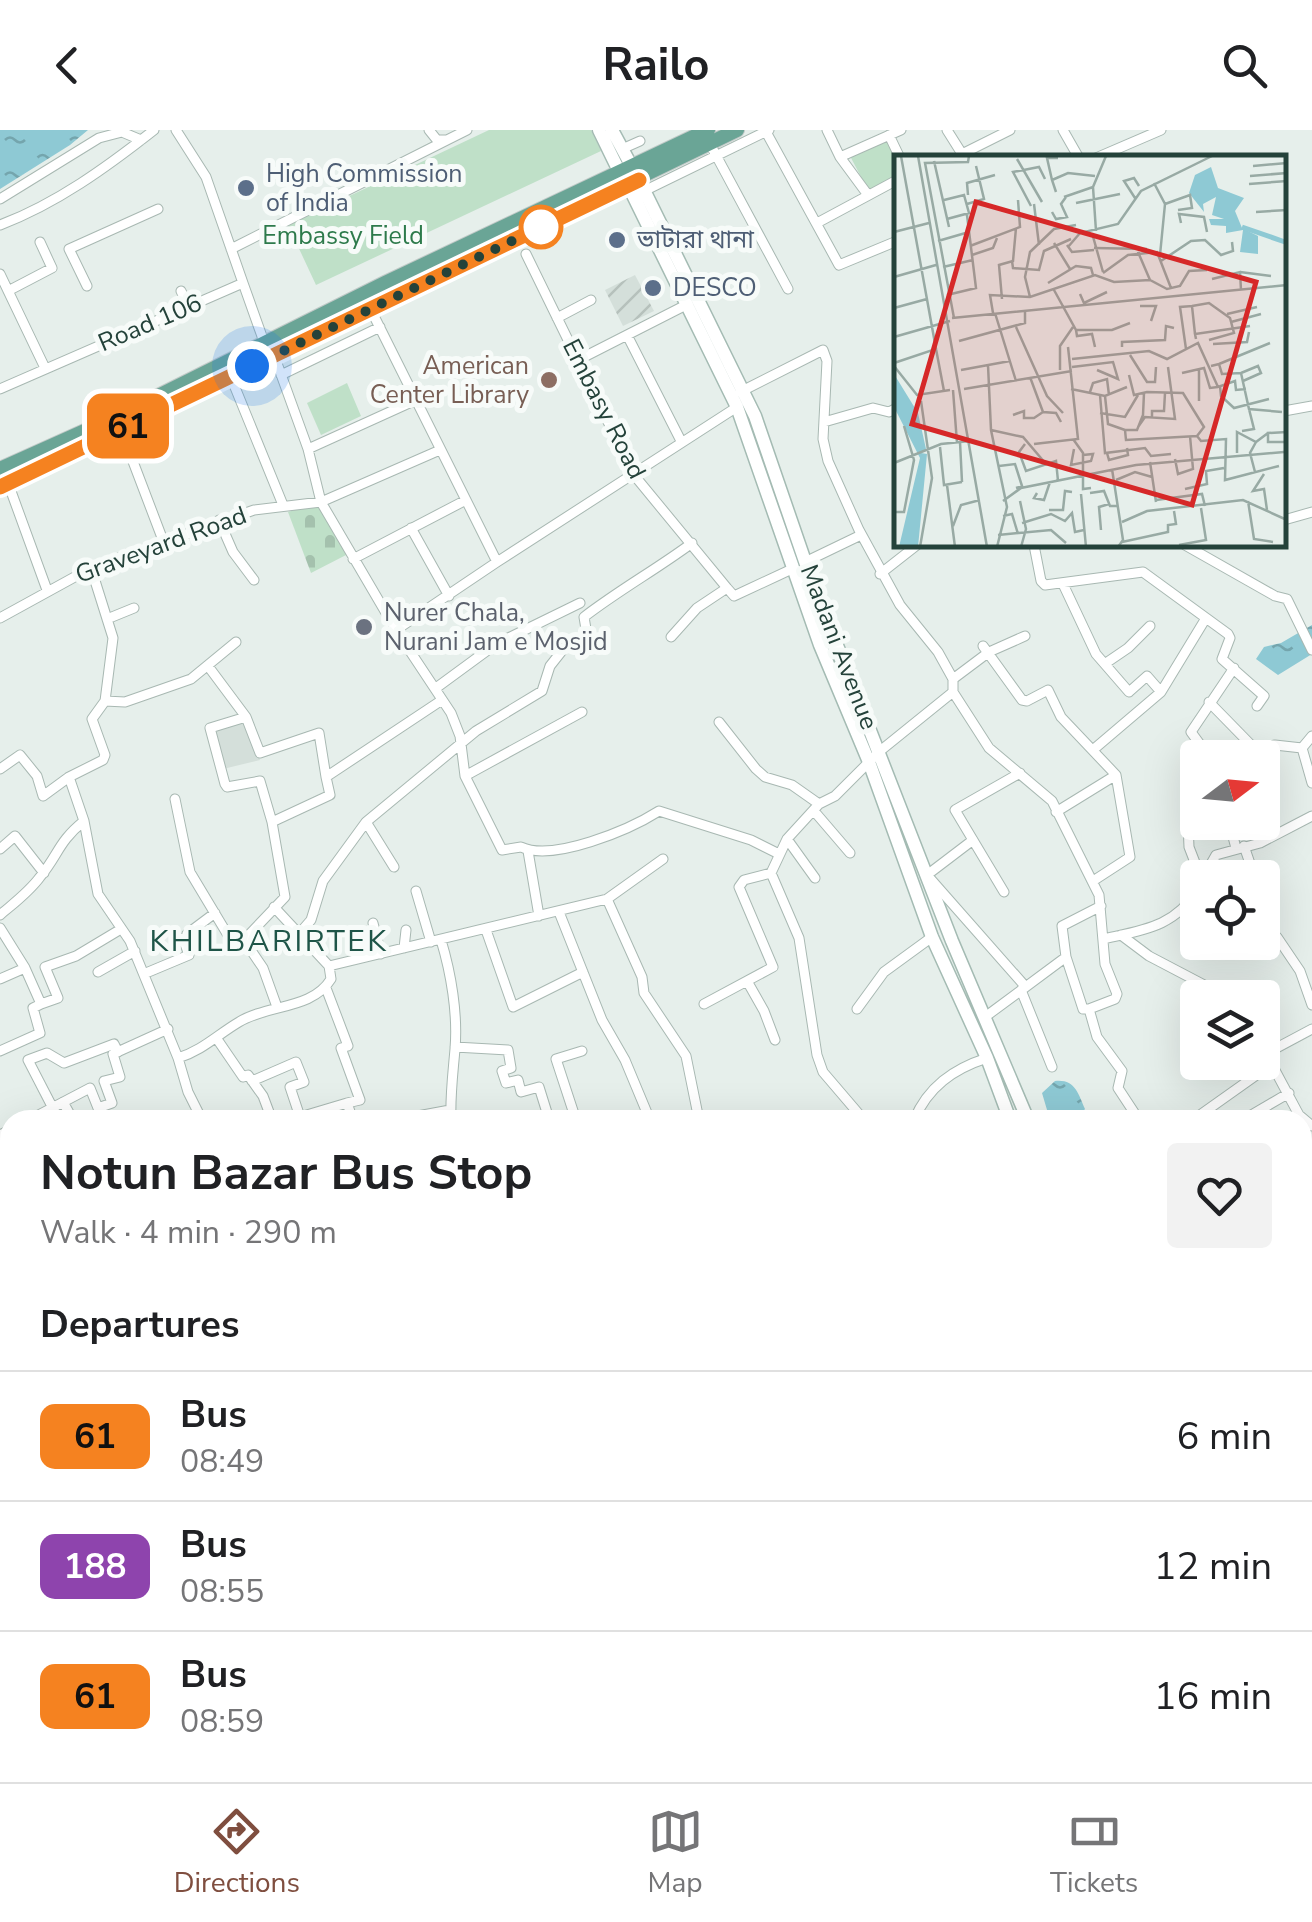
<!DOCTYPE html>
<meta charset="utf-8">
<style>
:root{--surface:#fff;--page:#f2f2f2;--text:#202124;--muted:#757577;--line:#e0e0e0;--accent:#7f4e3f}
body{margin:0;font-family:"Nunito Sans","Noto Sans Bengali",sans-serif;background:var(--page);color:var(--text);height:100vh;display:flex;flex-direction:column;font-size:38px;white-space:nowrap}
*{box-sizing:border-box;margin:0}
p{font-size:32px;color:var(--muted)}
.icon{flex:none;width:55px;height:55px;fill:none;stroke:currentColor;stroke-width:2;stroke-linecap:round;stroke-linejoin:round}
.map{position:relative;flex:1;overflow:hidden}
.sheet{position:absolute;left:0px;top:980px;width:1312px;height:672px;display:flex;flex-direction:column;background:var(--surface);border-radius:30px 30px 0 0;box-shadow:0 10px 40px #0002}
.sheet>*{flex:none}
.badge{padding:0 20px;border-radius:15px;font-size:35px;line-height:65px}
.needle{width:65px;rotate:74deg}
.fabs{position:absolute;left:1180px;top:610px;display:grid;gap:20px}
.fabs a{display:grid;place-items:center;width:100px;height:100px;border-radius:10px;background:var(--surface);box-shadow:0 10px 40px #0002;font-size:50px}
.you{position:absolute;width:50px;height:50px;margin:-25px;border:8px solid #fff;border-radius:50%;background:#1a73e8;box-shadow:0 0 0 15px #1a73e833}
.map>.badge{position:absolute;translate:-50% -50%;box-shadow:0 0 0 5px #fff}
h2{padding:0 40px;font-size:38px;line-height:90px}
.round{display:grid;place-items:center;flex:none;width:105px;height:105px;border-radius:10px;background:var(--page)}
.headline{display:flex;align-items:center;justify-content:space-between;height:170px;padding:0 40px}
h1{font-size:48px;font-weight:700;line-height:75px}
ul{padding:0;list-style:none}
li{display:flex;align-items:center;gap:30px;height:130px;padding:0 40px;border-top:2px solid var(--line)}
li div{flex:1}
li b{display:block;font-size:38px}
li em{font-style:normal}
li .badge{min-width:110px;font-weight:700;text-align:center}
header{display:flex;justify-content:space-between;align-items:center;height:130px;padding:0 40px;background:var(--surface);font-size:45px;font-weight:700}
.dock{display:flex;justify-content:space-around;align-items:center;height:140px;border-top:2px solid var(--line);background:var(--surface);font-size:28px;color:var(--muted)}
.dock a{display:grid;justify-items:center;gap:5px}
.dock .current{color:var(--accent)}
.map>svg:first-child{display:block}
.built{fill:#d4dfda}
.industrial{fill:url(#industrial-furrows)}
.cemetery{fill:url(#cemetery-stones)}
.park{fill:#bfe0c8}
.water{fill:url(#water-ripples)}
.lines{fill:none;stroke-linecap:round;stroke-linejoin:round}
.street-casing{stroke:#a8b8b2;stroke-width:11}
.secondary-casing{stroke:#a4bbb3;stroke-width:15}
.primary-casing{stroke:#c2cac8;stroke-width:16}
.street{stroke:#fff;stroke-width:9}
.secondary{stroke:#fff;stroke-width:12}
.primary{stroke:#6aa596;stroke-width:14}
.line-casing{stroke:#fff;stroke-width:22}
.line{stroke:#f58220;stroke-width:15}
.walk{stroke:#24423a;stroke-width:10;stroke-dasharray:0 18}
.service-dot{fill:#5c6f8a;stroke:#f7fbf9;stroke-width:4}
.stop-dot{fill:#fff;stroke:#f58220;stroke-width:5}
.education-dot{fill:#8d6e63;stroke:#f7fbf9;stroke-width:4}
.worship-dot{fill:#6b7280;stroke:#f7fbf9;stroke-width:4}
.labels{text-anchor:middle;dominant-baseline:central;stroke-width:10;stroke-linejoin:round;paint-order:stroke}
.service-label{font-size:25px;fill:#4e5e75;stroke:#f7fbf9;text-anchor:start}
.park-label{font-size:25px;fill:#2d7a4b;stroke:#f7fbf9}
.street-label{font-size:25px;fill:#24423a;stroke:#f7fbf9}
.education-label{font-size:25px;fill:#785e54;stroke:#f7fbf9;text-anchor:end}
.worship-label{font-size:25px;fill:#5b616d;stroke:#f7fbf9;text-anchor:start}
.quarter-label{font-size:30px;letter-spacing:2.5px;fill:#1f5548;stroke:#f7fbf9}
.inset-river{fill:none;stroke:#8ec9d4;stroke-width:5}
.inset-road{fill:none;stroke:#98aaa4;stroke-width:2.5}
.view{fill:#d62828;fill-opacity:0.15;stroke:#d62828;stroke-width:5}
.inset-edge{fill:none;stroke:#24423a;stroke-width:5}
</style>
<header><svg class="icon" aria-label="back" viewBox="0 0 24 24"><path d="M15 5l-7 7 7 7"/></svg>Railo<svg class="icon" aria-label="search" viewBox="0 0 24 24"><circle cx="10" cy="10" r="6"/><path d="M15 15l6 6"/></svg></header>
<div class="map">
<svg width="1312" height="1652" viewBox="0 0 1312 1652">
<defs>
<pattern id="industrial-furrows" width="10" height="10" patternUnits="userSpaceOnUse" patternTransform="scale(2.5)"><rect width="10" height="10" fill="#d4dfda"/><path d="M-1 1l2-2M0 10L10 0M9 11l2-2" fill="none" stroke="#b6c1bc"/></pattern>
<pattern id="cemetery-stones" width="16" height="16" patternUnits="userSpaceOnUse" patternTransform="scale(2.5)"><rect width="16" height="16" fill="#bfe0c8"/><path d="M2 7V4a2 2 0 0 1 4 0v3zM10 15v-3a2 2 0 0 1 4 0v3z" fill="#a4c1ad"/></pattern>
<pattern id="water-ripples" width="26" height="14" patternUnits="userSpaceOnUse" patternTransform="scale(2.5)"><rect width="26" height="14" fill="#8ec9d4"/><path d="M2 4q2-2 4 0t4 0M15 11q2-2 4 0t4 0" fill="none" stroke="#74a5ad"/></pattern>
</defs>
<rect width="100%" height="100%" fill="#e6efeb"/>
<path class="built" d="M247,589L260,630L223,639L211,598Z"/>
<path class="industrial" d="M635,145L654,181L623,196L605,160Z"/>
<path class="cemetery" d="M318,373L348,424L311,443L288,382Z"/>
<path class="park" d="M489,0H591L601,21L316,155L288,95Z
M888,7L897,28V49L869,62L850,26Z
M347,253L361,286L321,305L307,273Z"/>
<path class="water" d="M0,0H88L70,15L0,59Z
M1312,495V524L1278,545L1256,529L1264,517L1281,513Z
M1055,951C1075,949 1078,963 1085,979L1076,990H1050L1042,963Z"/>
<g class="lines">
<g class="street-casing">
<path id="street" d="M176,0L206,47L243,153
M429,0L437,10H447L467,0
M765,0L839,135L897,111
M827,0L840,27L868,65
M947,0L964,27
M1063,0L1079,28
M889,5L900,28
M710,14L788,159
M622,19L640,11
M962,24L1010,0
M840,27L901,0
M1096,28L1161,0
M644,61L769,0
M0,69L99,8L122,2L141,10
M817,93L897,50
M0,95C56,74 107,37 154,0
M231,119L447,10
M526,124L634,345L727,458L734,466L792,439
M0,144L45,238
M87,156L69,119L158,79
M8,161L52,138L40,112
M181,161L188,176
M371,180L497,432
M557,188L591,170
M627,205L681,311
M274,225L308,319L321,372L396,500L451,583L460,606L465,646L502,720L521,717C553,732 629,700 659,681L751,710L779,724
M578,230L688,174
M230,245L283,375
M281,245L380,197
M0,259L243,153L264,212
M740,262L823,220L827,231L823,309L828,331L859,400L900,475L938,522L953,549V562L989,618L1052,671L1099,765L1105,834L1117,864L1115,869L1089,879L1097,907L1122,941L1118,958L1139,990
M1284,281L1312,276
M824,292L873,278L889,282L897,278
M121,300L164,413
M308,319L416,270
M8,353L47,460
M219,390L233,422L254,450
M1284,390L1312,382
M411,398L449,466
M1034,415L1041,451L1045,455L1143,442L1228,504L1230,508L1222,529L1264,566L1257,576
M1185,415L1275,466L1287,469L1312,520
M353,429L464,371
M805,432L861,405
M91,438L113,508L105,571L92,589L105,625L103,630L69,647L84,691L98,764L130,811L178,928C203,920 217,905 239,892C268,874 312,880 331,849L329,836L607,769L663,729
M880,444L917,415
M1063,454L1096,524L1129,562L1147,546L1161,562
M0,488L91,438L254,380L321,372L440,320
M107,489L134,478
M396,500L497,432L737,277
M671,507L697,478L727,458
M983,516L1022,570L1027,571L1048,560L1061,587L1116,645L1130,727L1093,751
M1106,533L1128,518L1150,496
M208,536L246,587L210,598L225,654L227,657L260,651L272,692
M953,549L989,522L1025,506
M436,558L496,514L580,473
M105,571L125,572L191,549L236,512
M1209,572L1255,619L1275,615L1302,618
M246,587L260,623L319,603L326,647
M719,592L756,639L765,647L792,655L819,674
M1312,606L1302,618L1312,653
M1094,619L1161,562L1206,488
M1210,628L1191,602L1234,538
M0,639L20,625L37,646L43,666L69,647
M465,646L582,582
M175,669L190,742L235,817L244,810L263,838L277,877
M1187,670L1189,717L1201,748
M814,681L850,723
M1056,682L1116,645
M366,692L394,737
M1229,692L1236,718
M787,709L815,748
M973,710L927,745L1024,855
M1244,716L1255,748
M0,719L15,706L44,743
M528,721L539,786
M1203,748L1216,725L1260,713L1312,686
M416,761L431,812
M1004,762L955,680L1020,643
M607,769L642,847L644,863L686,926L699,990
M274,777L329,836
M559,782L602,890L625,930L650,990
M0,785C14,773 29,762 40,747C59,724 58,712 84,691
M373,793L381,824
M0,798L25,838L0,849
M486,800L513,877L583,842
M298,805L311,790L323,751L366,692L476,601L542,561L550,536L565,517L587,505L584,487C619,460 657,439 692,413
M1121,805L1149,826L1210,858L1221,868
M1103,809C1143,800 1175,797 1198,759
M244,810L285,767L272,692L330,665L326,647L442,570
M441,810C451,843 458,884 455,919C453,943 450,965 451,990
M1262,812V816L1277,807L1300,841L1312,875
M404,818L406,800
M98,842L135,821
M146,843L189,825L185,814L191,812L187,804L215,783
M747,851L764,881L775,910
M326,858L348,916L341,918L360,970L347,973L353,990
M1021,860L1052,937
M41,874L58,868L45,837L76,826L121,799
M704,874L773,837L739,757L744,750L771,743
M857,879L884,842L932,807
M1089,879H1083L1066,827L1062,796L1101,776
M985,887L1066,827
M217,909L243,947L248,945L263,966L272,990
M1262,916L1299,985L1312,996
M455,917L508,920L511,938L502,941L506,953L518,950L521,962L539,957L549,989L545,990
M0,921L40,903L33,878L41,874L25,838
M1267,923L1312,899
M178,928L188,962L202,990
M252,951L296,932L304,952L290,957L300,987L347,973
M63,972L73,990
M29,990L90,958L98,978L112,973L104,951L120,947L113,924L168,899
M59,990L28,930L47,923L64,933L114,914L118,922
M396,990L450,980
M576,990L556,929L582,921
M864,990L823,942L817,925L799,808L771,743L787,709L819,674L835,666L880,621L953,562
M914,990C928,957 953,939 987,928
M1193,990L1272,934
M1243,990L1289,963
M0,1005L10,1000
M0,1016L10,1034
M1302,1030L1312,1048
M0,1037L10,1055
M1302,1087L1312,1078
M0,1149L10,1143
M1302,1149L1312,1159
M0,1204L10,1199
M1302,1310L1312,1307
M0,1347L10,1340
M10,1391L7,1395L10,1402
M0,1427L10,1421
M1302,1439L1312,1436
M1302,1453L1312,1484
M0,1541L4,1549L10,1550
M1302,1560L1312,1557
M35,1642L40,1652
M110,1642L116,1652
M221,1642L225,1652
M277,1642L280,1652
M289,1642L292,1652
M399,1642L405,1648L402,1652
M707,1642L713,1652
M781,1642L788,1652
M834,1642L842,1652
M951,1642L955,1652
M1044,1642L1048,1652
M1097,1642L1103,1652
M1140,1642L1142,1646L1153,1644L1158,1652
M632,1652L633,1642"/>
</g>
<g class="secondary-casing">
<path id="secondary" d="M599,0L620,43
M612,0L632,37
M639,50L755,286L809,443L855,562L952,811L1028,990
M628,55L737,277L820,515L869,632L932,807L987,928L1010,990
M1250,1642L1255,1652
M1267,1642L1271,1652"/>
</g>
<g class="primary-casing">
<path id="primary" d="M0,339L116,287L385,153L708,0
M0,357L737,0"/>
</g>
<use href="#street" class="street"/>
<use href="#secondary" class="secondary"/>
<use href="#primary" class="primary"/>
</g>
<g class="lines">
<g class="line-casing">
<path id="line" d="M0,357L639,50"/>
</g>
<use href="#line" class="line"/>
<path class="walk" d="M252,236L541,97"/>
</g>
<g class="service-dot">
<circle cx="246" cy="58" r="10"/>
<circle cx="617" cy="110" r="10"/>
<circle cx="653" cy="158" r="10"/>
</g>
<circle class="stop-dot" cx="541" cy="97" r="20"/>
<circle class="education-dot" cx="549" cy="250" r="10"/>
<circle class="worship-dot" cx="364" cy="497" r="10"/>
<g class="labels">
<g class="service-label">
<text x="266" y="44">High Commission<tspan x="266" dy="29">of India</tspan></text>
<text x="637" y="110">ভাটারা থানা</text>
<text x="673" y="158">DESCO</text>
</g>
<g class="park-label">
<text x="343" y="106">Embassy Field</text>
</g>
<g class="street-label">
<text transform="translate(150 193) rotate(-23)">Road 106</text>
<text transform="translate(604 279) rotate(63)">Embasy Road</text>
<text transform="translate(161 415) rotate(-20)">Graveyard Road</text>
<text transform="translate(839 517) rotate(69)">Madani Avenue</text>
</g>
<g class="education-label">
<text x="529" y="236">American<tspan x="529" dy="29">Center Library</tspan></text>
</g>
<g class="worship-label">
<text x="384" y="483">Nurer Chala,<tspan x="384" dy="29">Nurani Jam e Mosjid</tspan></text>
</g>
<g class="quarter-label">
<text x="269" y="811">KHILBARIRTEK</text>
</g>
</g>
<g transform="translate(894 25)">
<rect width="392" height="392" fill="#e6efeb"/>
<path d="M317,12L324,33L350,43L341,56L348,73L364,81V99L346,97L349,75L332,78V71L317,70L315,64H330L318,60L322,42L309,49L310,57L295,38L301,20ZM0,219L24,258L32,294L27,298L33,299L24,392H5L26,303L0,252Z" fill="#8ec9d4"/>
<path class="inset-river" d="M348,72L391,87"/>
<path class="inset-road" d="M24,1L93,392M123,4L148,47M40,6L55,72M359,11L393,8M356,21L393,18M158,25L153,3H164M260,28L271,49L266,100M355,29L393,26M162,37L158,25L174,18L201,21M74,40L73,28L101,20M170,42L199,32M241,43L230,26L240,23L245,31M50,45L70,40L75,58L53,64M182,48L226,39M73,49L90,44L82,11M140,49L145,90M271,49L296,40L298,53L284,55M137,51L119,17L145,12L151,24M158,57L162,64L173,62L167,49L172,42M362,57L393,55M287,68L285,59L310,62L313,77M202,76L199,32L212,1M0,77L35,68M198,78L209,117M44,86L75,77M160,88L176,114M173,90L178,97L200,95M76,91L126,72L124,45M174,92L186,78L224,69L247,36L318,1M200,93L253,94M244,97L256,125M78,100L99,93L103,83M118,106L119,113L145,115L150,96L177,84M267,106L297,86L311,85L327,100L339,96L338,87M49,112L79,105M346,117L377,121M209,118L234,100L263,97L277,133M0,122L42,110M318,124L346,117L347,135M154,128L182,111L197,113L199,120M160,135L182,175H218L236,168M186,139L190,148L213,137M53,140L82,133L73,60M136,142L131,122L136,97L160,74L182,70M108,144L105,110L119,106L122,73M246,151H262L257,166M298,151L315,148L336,163L340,178L315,185M0,153L33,144M99,158L96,140L136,142L201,120L220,127L256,125L273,134L286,131L295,116L313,115M101,158L122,226M333,159L363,152M58,163L393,130M60,163L31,8L74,7L75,1M337,167L367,159M122,172L153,241L169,258M182,175L183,181L198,179L201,192M0,182L56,166M302,184L301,179L356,171M65,186L131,168V156M319,189L353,187L355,177M228,192V187L271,185L272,171L280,173M42,194L50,236M292,194L286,152L298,151L301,179M236,200L253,227H261L262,212M178,204L255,196L273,204L304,188L324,232L341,226L342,235L352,234M0,208L42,194L7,1M325,209L376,188M94,210L97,275L113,352L103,392M0,211L23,240L56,235M317,211L325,209L328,219L347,218L355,254L388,257M178,212L219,207L224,224L203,215M67,215L116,206M166,215V191L179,172M288,218L310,213L316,233L324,232M347,218L364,211L367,218L349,226M235,220L240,240L253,237L289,238L310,272L303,281L232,285L231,275H243L249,260L250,238M136,222L149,257L162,258L167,267M326,231L327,241L340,253L375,244M70,234L178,216M177,234L211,241L233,232M59,235L63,288M196,237L199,228L213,224L215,240M206,240L211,298L251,293L257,301L277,299M211,241L214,269L231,275M305,246V215M206,258L231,262L244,240M119,260L130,256V263H140L149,257M258,263V256H270L271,238M244,272L251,262L281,264L274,212M97,275L129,282L152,309M348,276L360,274L355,254M303,281L307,286L332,284L331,325L385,311M179,284L189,298V334L197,333M66,287L68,327M391,287H374V278L393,277M131,289L125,297L132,316L162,306L164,326M140,289L184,284L174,192M46,292L50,330L68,327M180,294L177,310L197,306L199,299L189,300M213,298L215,305L234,300L233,293M343,298V277L362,287L374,278M281,304L284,319L299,314L296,281M256,307L262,347M0,308L47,289L76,286M105,311L121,309L128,331L122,333M218,314L229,385L224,392M361,317L356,298L362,287M370,319L359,336L370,334L373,355M222,325L241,317L258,322M53,330L61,392M291,334L313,329L312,316L330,313M143,338L140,343L150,345L156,327M196,338L210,336L216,351H224M187,339L192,392M262,345L308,339L311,351M109,346L127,333L242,310L390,297M126,346L132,374L127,392M354,346L360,384L379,387M155,355H169L171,336L178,337M0,357H10L20,305L10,271M109,361L118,359L124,379M228,367L253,356L349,345L393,365M128,368L157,359L171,366L178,358L181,377L190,375M59,371L67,350L86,345M207,375L205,352L215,349M104,380L157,375L172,388M228,387L274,377V370L282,369L280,356M285,390L312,385L307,353M26,392L38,323L27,246"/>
<path class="view" d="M82,47L362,127L298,350L18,269Z"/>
<rect width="392" height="392" class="inset-edge"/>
</g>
</svg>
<div class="fabs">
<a><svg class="needle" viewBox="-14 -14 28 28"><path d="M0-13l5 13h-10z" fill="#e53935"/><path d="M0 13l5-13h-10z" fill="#757577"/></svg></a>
<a><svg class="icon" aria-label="locate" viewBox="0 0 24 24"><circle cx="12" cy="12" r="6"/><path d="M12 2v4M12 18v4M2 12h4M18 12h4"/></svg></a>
<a><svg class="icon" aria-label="layers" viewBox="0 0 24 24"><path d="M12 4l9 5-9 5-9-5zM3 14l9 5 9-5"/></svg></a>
</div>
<div class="you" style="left:252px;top:236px"></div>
<b class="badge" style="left:128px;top:296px;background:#f58220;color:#111">61</b>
<section class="sheet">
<div class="headline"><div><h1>Notun Bazar Bus Stop</h1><p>Walk · 4 min · 290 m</p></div><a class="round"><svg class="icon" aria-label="heart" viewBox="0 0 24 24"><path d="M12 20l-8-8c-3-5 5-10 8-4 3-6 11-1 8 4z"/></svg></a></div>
<h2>Departures</h2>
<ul>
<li><span class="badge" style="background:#f58220;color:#111">61</span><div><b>Bus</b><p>08:49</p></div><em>6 min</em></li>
<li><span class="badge" style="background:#8e44ad;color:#fff">188</span><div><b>Bus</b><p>08:55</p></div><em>12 min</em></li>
<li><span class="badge" style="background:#f58220;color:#111">61</span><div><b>Bus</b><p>08:59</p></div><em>16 min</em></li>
</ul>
</section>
</div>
<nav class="dock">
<a class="current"><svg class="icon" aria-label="directions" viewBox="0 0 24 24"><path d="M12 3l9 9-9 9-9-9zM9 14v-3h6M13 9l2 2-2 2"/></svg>Directions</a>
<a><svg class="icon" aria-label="map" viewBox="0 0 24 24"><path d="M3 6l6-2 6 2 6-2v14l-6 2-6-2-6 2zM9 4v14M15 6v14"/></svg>Map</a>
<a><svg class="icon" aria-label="tickets" viewBox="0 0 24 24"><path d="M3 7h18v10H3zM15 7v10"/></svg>Tickets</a>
</nav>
